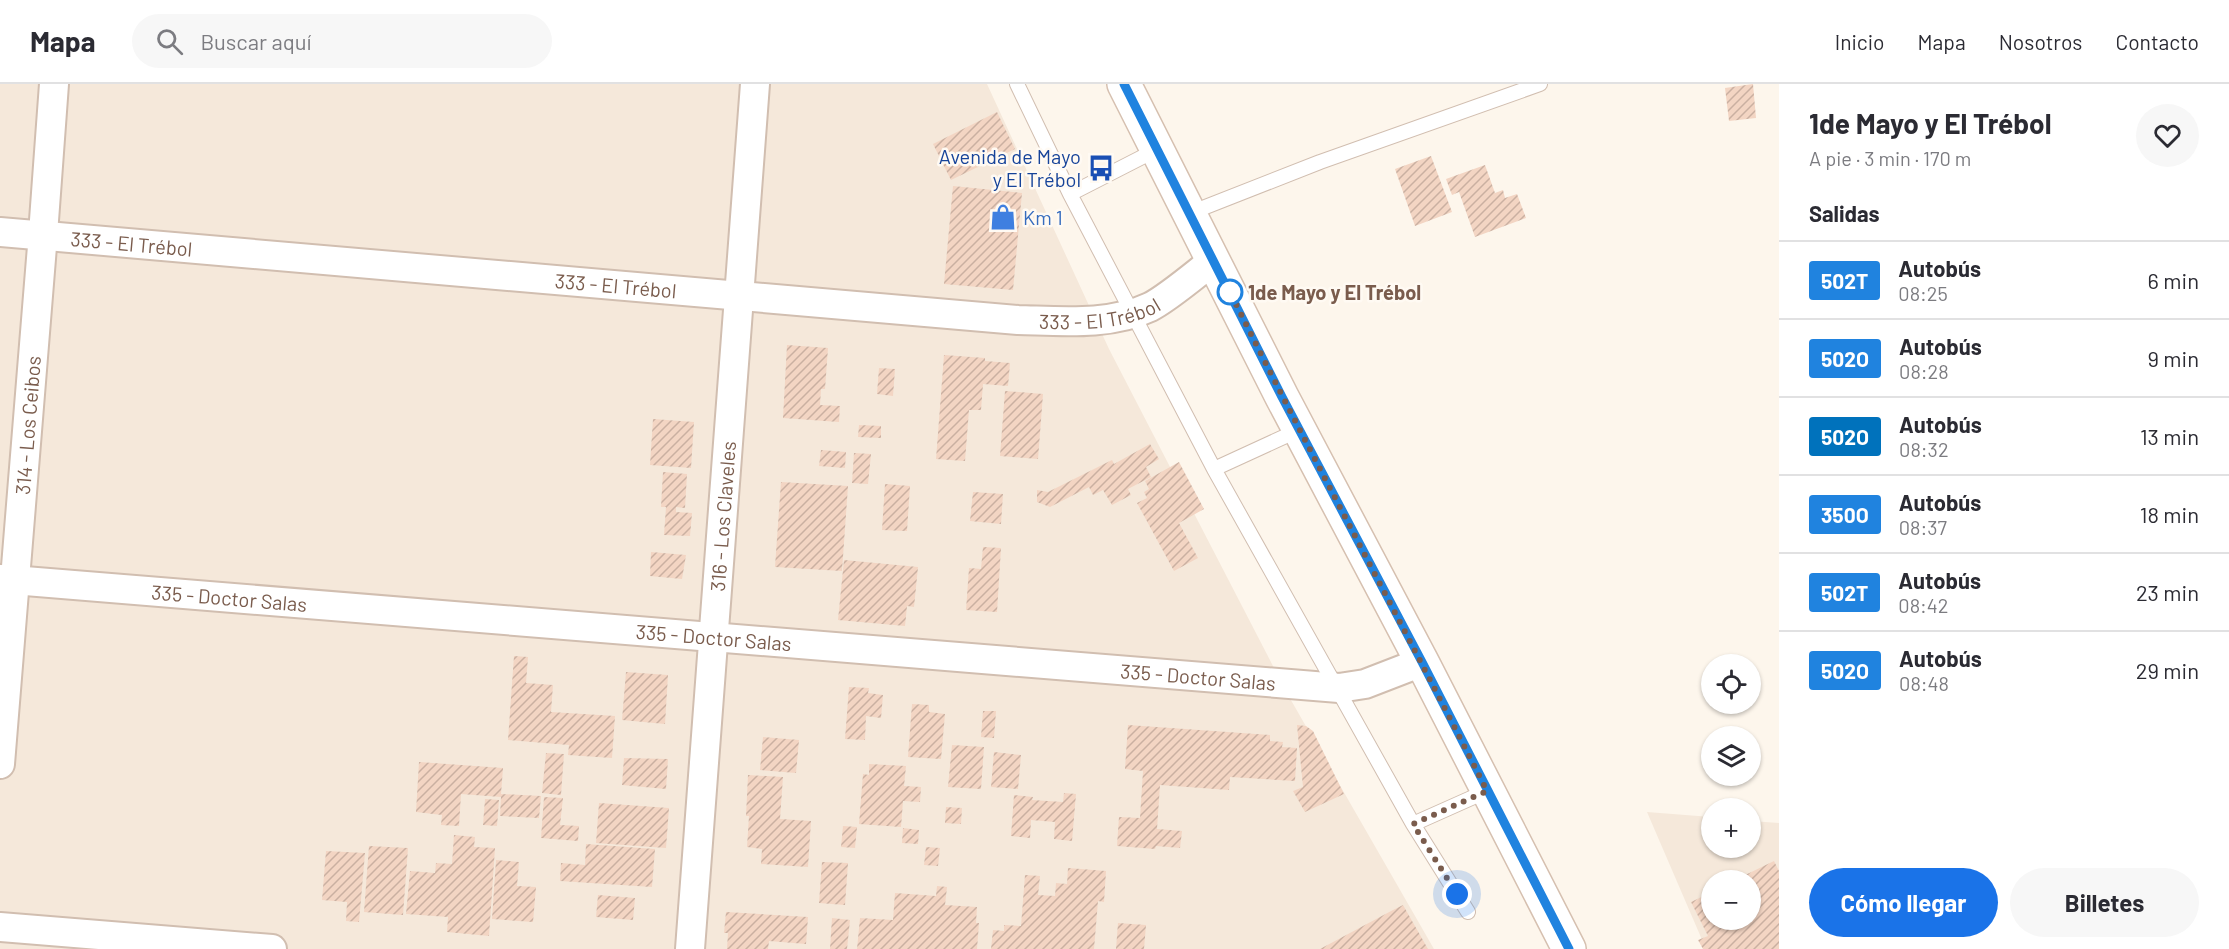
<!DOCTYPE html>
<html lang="es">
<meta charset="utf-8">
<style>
:root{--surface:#fff;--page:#f7f7f7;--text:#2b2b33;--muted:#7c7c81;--line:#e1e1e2;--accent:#1a73e8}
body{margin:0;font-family:Barlow,sans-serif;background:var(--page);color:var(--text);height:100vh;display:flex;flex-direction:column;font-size:22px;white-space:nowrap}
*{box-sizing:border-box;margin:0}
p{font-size:20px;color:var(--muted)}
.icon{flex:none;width:33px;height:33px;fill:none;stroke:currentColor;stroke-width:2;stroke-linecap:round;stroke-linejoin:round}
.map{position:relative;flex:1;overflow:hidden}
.details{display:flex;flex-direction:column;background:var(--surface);width:450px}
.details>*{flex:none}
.badge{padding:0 12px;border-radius:4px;font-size:21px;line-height:39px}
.controls{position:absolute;left:1701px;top:570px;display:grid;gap:12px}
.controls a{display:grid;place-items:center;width:60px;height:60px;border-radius:50%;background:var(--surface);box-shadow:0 2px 4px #0004;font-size:30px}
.you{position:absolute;width:30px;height:30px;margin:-15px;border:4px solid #fff;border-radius:50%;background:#1a73e8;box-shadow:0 0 0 9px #1a73e833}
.map>.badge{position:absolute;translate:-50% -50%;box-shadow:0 0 0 3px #fff}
h2{padding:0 30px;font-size:22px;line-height:54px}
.round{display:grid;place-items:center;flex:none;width:63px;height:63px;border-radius:32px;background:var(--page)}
.head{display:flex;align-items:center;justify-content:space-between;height:102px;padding:0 30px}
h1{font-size:28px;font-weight:700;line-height:45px}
.button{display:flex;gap:12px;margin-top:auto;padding:12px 30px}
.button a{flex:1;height:69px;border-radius:36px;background:var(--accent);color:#fff;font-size:24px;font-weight:700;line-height:69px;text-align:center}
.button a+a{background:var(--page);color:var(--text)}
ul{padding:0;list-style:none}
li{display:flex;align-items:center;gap:18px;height:78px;padding:0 30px;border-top:2px solid var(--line)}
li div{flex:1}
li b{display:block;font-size:22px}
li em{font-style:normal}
li .badge{min-width:66px;font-weight:700;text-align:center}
header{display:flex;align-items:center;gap:36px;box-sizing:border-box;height:84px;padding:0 30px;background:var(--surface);border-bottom:2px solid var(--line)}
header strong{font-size:28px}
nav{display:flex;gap:33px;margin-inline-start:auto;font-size:21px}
.search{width:420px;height:54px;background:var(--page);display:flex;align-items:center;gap:15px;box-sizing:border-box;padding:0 21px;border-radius:33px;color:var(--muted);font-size:22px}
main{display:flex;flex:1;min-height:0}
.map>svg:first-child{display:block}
.residential{fill:#f5e8da;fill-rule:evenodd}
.building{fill:url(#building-hatch)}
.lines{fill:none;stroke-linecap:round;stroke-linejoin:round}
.service-casing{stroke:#d1beb0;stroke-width:16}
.minor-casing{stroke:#d1beb0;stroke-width:32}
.secondary-casing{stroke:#d6c0b0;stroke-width:36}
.service{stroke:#fff;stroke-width:14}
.minor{stroke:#fff;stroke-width:28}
.secondary{stroke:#fff;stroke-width:33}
.line-casing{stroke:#fff;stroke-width:14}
.line{stroke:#2083df;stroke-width:9}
.walk{stroke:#7a5c4d;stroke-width:6;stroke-dasharray:0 10.8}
.stop-dot{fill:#fff;stroke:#2083df;stroke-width:3}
.labels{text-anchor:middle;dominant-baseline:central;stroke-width:5;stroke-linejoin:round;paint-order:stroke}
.transit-label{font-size:20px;fill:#164399;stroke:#fffaf3;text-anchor:end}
.shop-label{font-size:20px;fill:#366cbe;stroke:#fffaf3;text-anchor:start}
.street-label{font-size:20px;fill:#7a5c4d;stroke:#fffaf3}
.stop-label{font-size:20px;font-weight:bold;fill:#7a5c4d;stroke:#fffaf3;text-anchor:start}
</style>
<header>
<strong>Mapa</strong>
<div class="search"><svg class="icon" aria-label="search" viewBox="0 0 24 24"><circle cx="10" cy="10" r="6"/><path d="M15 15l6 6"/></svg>Buscar aquí</div>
<nav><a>Inicio</a><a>Mapa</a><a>Nosotros</a><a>Contacto</a></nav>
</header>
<main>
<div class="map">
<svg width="1779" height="865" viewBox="0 0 1779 865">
<defs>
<pattern id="building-hatch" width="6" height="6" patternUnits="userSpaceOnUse" patternTransform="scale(1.5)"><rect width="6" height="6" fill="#f3d5c3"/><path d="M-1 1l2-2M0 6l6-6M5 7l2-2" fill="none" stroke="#cab0a1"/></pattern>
</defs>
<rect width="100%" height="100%" fill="#fdf6ec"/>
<path class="residential" d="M0,0H987L1109,265L1288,611L1434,865H0Z
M1647,728L1711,733L1712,764H1750L1751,737L1779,739V865H1706ZM1712,796H1750V836H1712Z"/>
<path class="building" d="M1753,0L1756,34L1729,37L1725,4Z
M997,28L1015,65L951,96L933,60Z
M1431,72L1452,128L1415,142L1395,85Z
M1485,81L1495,109L1503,106L1505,114L1517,110L1526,134L1475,153L1459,108L1452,111L1446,95Z
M953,102L1022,109L1013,206L944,200Z
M787,261L828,264L825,305H821L820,321L840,322L839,338L783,334Z
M944,271L985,274V277L1010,279L1008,302L983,300L981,326H969L965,377L936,375Z
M879,284L895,285L893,312L877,310Z
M1005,307L1043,310L1038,375L1000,372Z
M653,335L694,338L691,384L650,381Z
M859,341L881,342V354L858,353Z
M1150,360L1159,375L1146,383L1151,393L1128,405L1131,411L1112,421L1103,406L1093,411L1089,403L1050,423L1037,418V406L1048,408L1112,376L1114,380Z
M821,366L846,368L845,384L819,382Z
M854,369L871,370L868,400L852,399Z
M1179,378L1204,425L1179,439L1198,474L1174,487L1137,419L1147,414L1144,408L1149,405L1145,397Z
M663,388L687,390L685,424L676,423V428L692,429L690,452L664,451L666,423H661Z
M781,398L848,402L842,487L775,483Z
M885,400L910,402L907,447L882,446Z
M973,408L1003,410L1001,440L970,437Z
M983,463L1001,464L997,528L966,526L969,484L981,485Z
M651,468L686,471L682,495L650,492Z
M844,476L918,483L914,523L907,522L905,542L838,536Z
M514,572L528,573L526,599L553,601L551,628L615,632L612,674L568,671L569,661L508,656Z
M626,588L668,591L665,640L622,636Z
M849,603L869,604L868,609L883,611L881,634L866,632L865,656L845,655Z
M912,620L929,621V628L945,630L941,675L908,673Z
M983,627H996L994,654L981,653Z
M1128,641L1270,651V657L1283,658L1282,663L1297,664L1295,697L1230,693L1229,706L1160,701L1157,745L1182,747L1180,764L1156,762L1155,765L1117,762L1119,733L1140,734L1143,687L1125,685Z
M1297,641L1306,642L1313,647L1344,710L1305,728L1293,707L1303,703Z
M763,653L799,656L796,689L760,686Z
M952,661L984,663L981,705L948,703Z
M994,668L1021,671L1018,705L991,703Z
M546,669L564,670L561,711L542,709Z
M624,674L668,675L666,705L622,701Z
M419,678L503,684L501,710L541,712L539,734L500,732L501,713L461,710L459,742L441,741L442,731L416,728Z
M869,680L906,682L904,702L921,703L920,718L903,717L901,743L859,740L863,690L869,691Z
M748,691L783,693L780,735L811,737L808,783L761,780L762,765L747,763L749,732H746Z
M1064,709L1076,710L1072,757L1054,755L1055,738L1031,736L1030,754L1011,752L1014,711L1033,713L1032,716L1063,718Z
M544,713L563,714L560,741L579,742L578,757L541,754Z
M485,715L499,716L497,742L483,741Z
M599,719L669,724L666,764L596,759Z
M946,723L962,724L961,740L945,739Z
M843,742L857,743L855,764L841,763Z
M903,744L919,746L918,760L902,759Z
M454,751L475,753L474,763L495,764L489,852L447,848L448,833L406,830L410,787L435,789L436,779L452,780Z
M586,760L655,765L652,803L560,797L561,779L585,781Z
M369,762L408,764L403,831L364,828Z
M926,763L940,764L938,782L924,781Z
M326,767L365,769L359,838L346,837L347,818L322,816Z
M496,776L519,778L517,802L536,803L533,838L492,835Z
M1774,777L1779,787V865H1703L1698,856L1708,852L1691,818L1712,808V836H1750V796H1735Z
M822,778L848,779L845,821L819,819Z
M1068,784L1106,787L1104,818L1098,817L1094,865H991L993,846L1004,847V841L1021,842L1025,791L1040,792L1038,811L1055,812L1056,799L1067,800Z
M937,802L947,803L945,821L977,823L976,839H979L977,865H857L860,834L893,836L895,809L936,812Z
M598,811L635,814L633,836L596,833Z
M1403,821L1428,865H1320L1393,826Z
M726,828L808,833L806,860L769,857L768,865H727L728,849H724Z
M832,834L850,836L847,865H830Z
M1118,839L1146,841L1144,865H1116Z"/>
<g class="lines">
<g class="service-casing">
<path id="service" d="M1017,0L1070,110L1214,385L1413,740L1468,828
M1070,110L1158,65
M1190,129L1320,78L1540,0
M1214,385L1299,346
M1413,740L1487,707"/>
</g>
<g class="minor-casing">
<g id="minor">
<path id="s1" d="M0,148L1018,236C1061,237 1110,242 1150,223C1168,214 1197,189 1214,176"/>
<path id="s2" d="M0,495L1339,604L1365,600L1422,578"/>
<path id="s3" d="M0,680L43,150L54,0"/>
<path d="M0,843L272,865"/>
<path id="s4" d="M690,865L755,0"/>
</g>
</g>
<g class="secondary-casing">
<path id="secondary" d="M1124,0L1282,313L1422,578L1569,865"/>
</g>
<use href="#service" class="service"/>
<use href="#minor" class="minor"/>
<use href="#secondary" class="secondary"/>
</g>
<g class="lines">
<g class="line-casing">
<path id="line" d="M1124,0L1282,313L1422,578L1569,865"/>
</g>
<use href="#line" class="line"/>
<path class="walk" d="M1230,208L1226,200C1310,370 1401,537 1487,707L1413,740L1457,810"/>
</g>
<defs>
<g id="bus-bare" transform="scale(2.07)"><path d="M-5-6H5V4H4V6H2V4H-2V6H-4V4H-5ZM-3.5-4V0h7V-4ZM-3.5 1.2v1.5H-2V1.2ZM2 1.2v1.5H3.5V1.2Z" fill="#1a4fb4" stroke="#fffaf3" stroke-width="2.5" paint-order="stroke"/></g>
<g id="shop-bare" transform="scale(2.07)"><path d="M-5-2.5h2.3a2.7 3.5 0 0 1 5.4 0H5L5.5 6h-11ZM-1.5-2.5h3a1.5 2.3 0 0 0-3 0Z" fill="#3f7fe0" stroke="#fffaf3" stroke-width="2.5" paint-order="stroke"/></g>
</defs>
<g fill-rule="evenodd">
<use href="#bus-bare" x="1101" y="84"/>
<use href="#shop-bare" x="1003" y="133"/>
</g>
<circle class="stop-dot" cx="1230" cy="208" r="12"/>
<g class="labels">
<g class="transit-label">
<text x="1081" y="72">Avenida de Mayo<tspan x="1081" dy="23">y El Trébol</tspan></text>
</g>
<g class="shop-label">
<text x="1023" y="133">Km 1</text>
</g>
<g class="street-label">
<text stroke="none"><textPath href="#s1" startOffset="132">333 - El Trébol</textPath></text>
<text stroke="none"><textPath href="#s1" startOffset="618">333 - El Trébol</textPath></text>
<text stroke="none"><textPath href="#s1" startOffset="1104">333 - El Trébol</textPath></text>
<text stroke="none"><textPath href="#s3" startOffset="340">314 - Los Ceibos</textPath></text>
<text stroke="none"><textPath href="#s4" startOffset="434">316 - Los Claveles</textPath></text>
<text stroke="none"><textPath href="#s2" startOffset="230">335 - Doctor Salas</textPath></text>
<text stroke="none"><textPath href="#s2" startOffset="716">335 - Doctor Salas</textPath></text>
<text stroke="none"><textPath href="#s2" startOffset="1202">335 - Doctor Salas</textPath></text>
</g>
<g class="stop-label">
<text x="1248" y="208">1de Mayo y El Trébol</text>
</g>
</g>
</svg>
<div class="controls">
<a><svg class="icon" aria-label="locate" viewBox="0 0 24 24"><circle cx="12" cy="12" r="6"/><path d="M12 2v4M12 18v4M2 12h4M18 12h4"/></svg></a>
<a><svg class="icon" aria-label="layers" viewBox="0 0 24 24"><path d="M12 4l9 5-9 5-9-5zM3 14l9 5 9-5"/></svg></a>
<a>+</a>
<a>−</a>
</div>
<div class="you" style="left:1457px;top:810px"></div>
</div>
<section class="details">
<div class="head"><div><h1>1de Mayo y El Trébol</h1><p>A pie · 3 min · 170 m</p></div><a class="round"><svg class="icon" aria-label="heart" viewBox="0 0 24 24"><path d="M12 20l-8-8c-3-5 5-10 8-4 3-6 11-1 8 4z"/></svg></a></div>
<h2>Salidas</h2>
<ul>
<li><span class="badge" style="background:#2083df;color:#fff">502T</span><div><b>Autobús</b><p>08:25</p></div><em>6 min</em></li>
<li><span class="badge" style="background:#2083df;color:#fff">502O</span><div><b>Autobús</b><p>08:28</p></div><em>9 min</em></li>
<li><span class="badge" style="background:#0072bc;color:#fff">502O</span><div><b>Autobús</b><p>08:32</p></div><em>13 min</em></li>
<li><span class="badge" style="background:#2083df;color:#fff">350O</span><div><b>Autobús</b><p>08:37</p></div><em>18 min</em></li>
<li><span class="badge" style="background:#2083df;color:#fff">502T</span><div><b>Autobús</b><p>08:42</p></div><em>23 min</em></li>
<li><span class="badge" style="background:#2083df;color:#fff">502O</span><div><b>Autobús</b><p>08:48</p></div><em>29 min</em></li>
</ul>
<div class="button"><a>Cómo llegar</a><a>Billetes</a></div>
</section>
</main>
